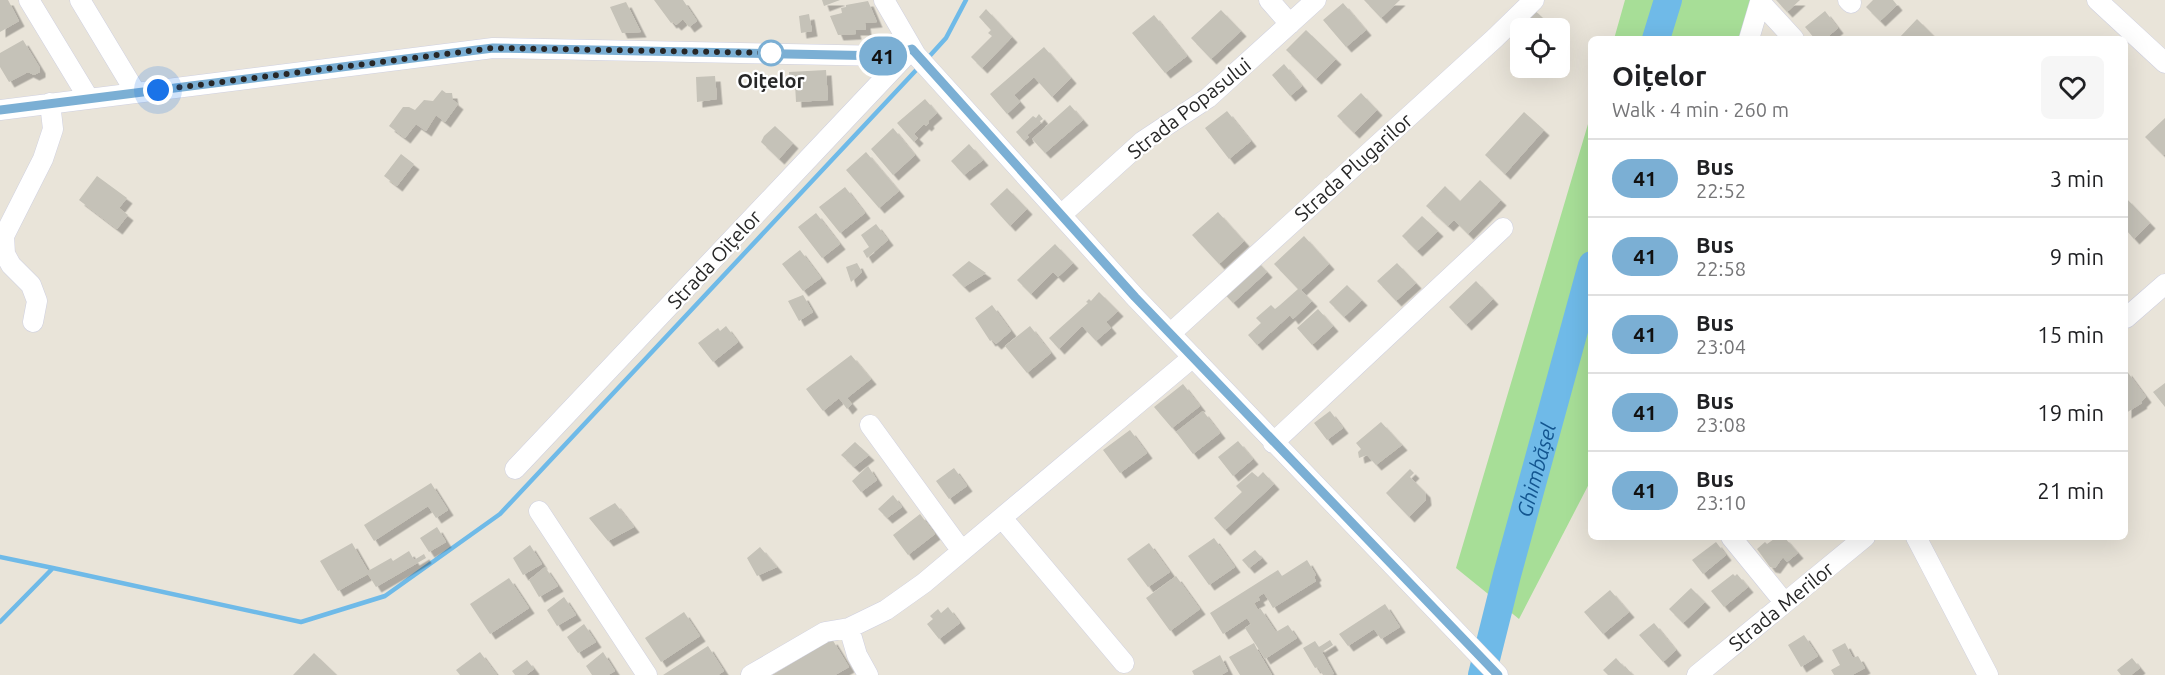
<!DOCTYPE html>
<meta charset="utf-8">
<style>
:root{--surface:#fff;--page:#f6f6f6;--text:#202124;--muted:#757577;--line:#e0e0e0}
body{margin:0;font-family:Ubuntu,sans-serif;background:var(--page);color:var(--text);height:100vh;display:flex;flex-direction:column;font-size:22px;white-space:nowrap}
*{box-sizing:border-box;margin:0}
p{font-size:20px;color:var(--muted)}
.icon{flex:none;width:33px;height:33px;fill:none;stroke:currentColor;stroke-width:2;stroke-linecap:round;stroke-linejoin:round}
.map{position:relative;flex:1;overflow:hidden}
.side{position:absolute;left:1588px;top:36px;width:540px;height:504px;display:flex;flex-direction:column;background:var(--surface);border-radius:9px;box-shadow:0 6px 24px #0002}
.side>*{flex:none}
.badge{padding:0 12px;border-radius:20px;font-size:21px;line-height:39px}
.buttons{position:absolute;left:1510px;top:18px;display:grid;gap:12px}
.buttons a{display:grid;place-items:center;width:60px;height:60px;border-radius:9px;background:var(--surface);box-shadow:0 6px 24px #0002;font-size:30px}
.you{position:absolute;width:30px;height:30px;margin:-15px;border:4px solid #fff;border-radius:50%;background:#1a73e8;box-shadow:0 0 0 9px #1a73e833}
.map>.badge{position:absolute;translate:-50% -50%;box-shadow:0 0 0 3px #fff}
.round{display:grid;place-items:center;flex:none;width:63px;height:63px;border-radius:9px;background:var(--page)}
.headline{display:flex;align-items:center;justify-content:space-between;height:102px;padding:0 24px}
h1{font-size:28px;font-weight:700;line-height:45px}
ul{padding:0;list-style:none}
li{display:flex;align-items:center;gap:18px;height:78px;padding:0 24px;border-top:2px solid var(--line)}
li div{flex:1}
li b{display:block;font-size:22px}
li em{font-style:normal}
li .badge{min-width:66px;font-weight:700;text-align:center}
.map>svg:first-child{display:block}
.green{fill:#a7de97}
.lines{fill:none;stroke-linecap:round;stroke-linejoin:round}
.stream{stroke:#6fbae8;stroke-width:4.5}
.river{stroke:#6fbae8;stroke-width:28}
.building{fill:#c5c2b8;filter:url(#shadow)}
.minor-casing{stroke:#cfd0e0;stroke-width:21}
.minor{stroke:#fff;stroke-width:20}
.line-casing{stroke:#fff;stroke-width:14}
.line{stroke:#7bafd4;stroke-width:9}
.walk{stroke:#272727;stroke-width:6;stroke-dasharray:0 10.8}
.stop-dot{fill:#fff;stroke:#7bafd4;stroke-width:3}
.labels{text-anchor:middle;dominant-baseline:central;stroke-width:4.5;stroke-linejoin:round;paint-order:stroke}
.stop-label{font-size:20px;font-weight:bold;fill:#272727;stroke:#fff}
.street-label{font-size:20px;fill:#272727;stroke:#fff}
.water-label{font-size:21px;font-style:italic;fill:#135690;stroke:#fff}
</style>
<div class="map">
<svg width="2165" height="675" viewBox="0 0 2165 675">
<defs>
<filter id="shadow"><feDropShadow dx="5.5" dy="5.5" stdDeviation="0" flood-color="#0004"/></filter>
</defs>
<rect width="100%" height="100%" fill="#e9e4d9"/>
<path class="green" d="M1625,0H1751L1739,39H1614Z
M1591,114V480L1519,619L1456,568Z"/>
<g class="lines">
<path class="stream" d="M926,60L946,38L966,0
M0,557L53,568
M0,622L53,568L301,622L385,596L500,514L920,66"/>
<g class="river">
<path d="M1656,39L1668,0"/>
<path id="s1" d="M1482,675L1507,575L1592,265"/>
</g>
</g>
<path class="building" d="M0,0H8L19,21L0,32Z
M654,0H683L697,21L689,27L683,19L676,25L673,22L671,23Z
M822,0H840L824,6Z
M1364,0H1400L1381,18Z
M1776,0H1800L1787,12Z
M1873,0H1893L1897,5L1880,21L1866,7Z
M868,1L877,22L865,23L866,30H855L856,34L838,35L830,16L842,13L841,8L846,7V5Z
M626,2L641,32L622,33L610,7Z
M1343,3L1366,30L1346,47L1323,20Z
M1532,8L1554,28H1529L1520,20Z
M986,9L1012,37L982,68L971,57L992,36L988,33L991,30L979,17Z
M1221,10L1241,31L1211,59L1191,38Z
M1825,11L1838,28L1825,39H1815L1805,27Z
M809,14L812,31L801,33L799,16Z
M1154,15L1187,56L1165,73L1132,33Z
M1917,19L1934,36L1931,39H1903L1900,37Z
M1306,30L1336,59L1316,79L1286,50Z
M23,40L40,68V72L34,75L28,72L9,82L0,67V53Z
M1044,47L1071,78L1052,97L1034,77L1014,95L1020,102L1007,114L990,94Z
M1284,64L1302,86L1290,96L1272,75Z
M826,70L828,100L796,102L795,84H790L789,72Z
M715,76L717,99L697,102L696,77Z
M442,90L446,93H452L453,100L458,104L445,122L436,115L426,131L416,124L405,138L389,126L403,107H409L415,110L424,100L433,101Z
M1361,93L1377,110L1354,133L1337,116Z
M925,99L937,113L928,121L929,123L926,126L924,124L914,134L918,138L914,142L897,123Z
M1070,105L1083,120L1045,153L1032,139Z
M1227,111L1251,141L1229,159L1205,128Z
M1524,112L1544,130L1505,174L1485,155Z
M1039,114L1043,119L1040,121L1041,123L1027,135L1029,137L1024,141L1016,132L1033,116L1036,118Z
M2165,118V154L2163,155L2145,137Z
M775,126L793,143L779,159L761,142L764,136Z
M893,128L915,155L893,175L871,149Z
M969,144L983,160L964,175L951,161Z
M866,152L899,191L879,208L846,170Z
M401,154L414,164L397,186L384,176Z
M97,176L127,198L119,208L128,215L117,229L79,200Z
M1480,180L1501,200L1468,234L1454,220L1448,226L1426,206L1445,186L1460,201Z
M845,187L865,213L840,233L819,207Z
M1007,188L1027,209L1010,226L990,204Z
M2126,198L2150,223L2134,239L2126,230Z
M1218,212L1244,241L1219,264L1192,235Z
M816,213L840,244L822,258L798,227Z
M1422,216L1438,231L1417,251L1402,236Z
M876,224L888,240L867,258L863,251L869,247L861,235Z
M1304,236L1329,264L1301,290L1312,301L1293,319L1290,315L1257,345L1248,335L1261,323L1256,318L1271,305L1275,309L1280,305L1298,289L1274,264Z
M1055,244L1073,263L1058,277L1053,272L1031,294L1017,280Z
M800,250L821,278L803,291L782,264Z
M1254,258L1267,272L1233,303L1220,289Z
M969,261L986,273L964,287L952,275Z
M857,263L862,272L851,282L846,267Z
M1397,263L1416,283L1396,301L1377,281Z
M1476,281L1493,299L1466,325L1449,307Z
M1347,285L1362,300L1344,317L1329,302Z
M1099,292L1118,311L1106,322L1111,328L1096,341L1082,326L1059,349L1049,338L1088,303L1086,302L1089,299L1091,301Z
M803,295L813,312L799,321L788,301Z
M992,305L1011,331L996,344L992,340L990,341L975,318Z
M1318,309L1333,326L1312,345L1297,328Z
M726,326L738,342L713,362L698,343L718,328L720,331Z
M1030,326L1051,353L1027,373L1005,346Z
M851,355L871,379L847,398L852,404L847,409L839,398L823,411L806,389Z
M2126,370L2146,397L2141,402L2142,403L2126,413Z
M2165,383V407L2153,392Z
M1183,384L1200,406L1172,428L1154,407Z
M1203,411L1220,433L1193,454L1176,432Z
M1330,411L1343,428L1327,440L1314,423Z
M1381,422L1402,445L1376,465L1367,455L1359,458L1358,452L1361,449L1356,443Z
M1130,430L1147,453L1120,473L1103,450Z
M1238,441L1253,459L1233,476L1218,457Z
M855,442L869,455L854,467L841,455Z
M868,466L877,480L861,492L852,481Z
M954,468L967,486L949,499L936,481Z
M1410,469L1414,473L1410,477L1425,492L1426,500L1409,517L1386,493Z
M1252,472L1258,477L1263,472L1274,484L1225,530L1214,518L1242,492L1236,486Z
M431,483L448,510L436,518L428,506L374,541L364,525Z
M893,495L902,507L887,518L878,509Z
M615,503L634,527L608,541L589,518Z
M920,514L935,534L908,555L893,535Z
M437,527L446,542L429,552L420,538Z
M1777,537H1784L1798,553L1787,562L1783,557L1775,568L1770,567L1757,549L1765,542L1767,544Z
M1214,538L1235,567L1209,585L1188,556Z
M1716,542L1726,555L1703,574L1692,560Z
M352,543L368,571L391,558L393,561L409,551L414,560L424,554L426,558L376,587L368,574L338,591L320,561Z
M1149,543L1170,572L1148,587L1127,559Z
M530,545L542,564L523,575L513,558Z
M760,547L777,567L757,576L747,558Z
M1255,550L1262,558L1249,568L1242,560Z
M1307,560L1316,575L1314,577L1316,581L1273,608L1264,593L1258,597L1260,600L1254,603L1258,610L1260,608L1276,632L1288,625L1297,638L1265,659L1245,628L1251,624L1247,618L1223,634L1210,613L1278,570L1282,576Z
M545,567L558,586L539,597L529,580Z
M1733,574L1735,576L1737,574L1748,587L1724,607L1711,591Z
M1176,576L1200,609L1170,631L1146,598Z
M509,578L529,608L490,634L470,604Z
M1691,588L1705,602L1683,623L1669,609Z
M1610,590L1629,612L1603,634L1584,612Z
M564,597L576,615L557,626L547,610Z
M1385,604L1400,627L1381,639L1374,629L1348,646L1339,634Z
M948,607L960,623L939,639L927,624L933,619L930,616L938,609L941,613Z
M684,612L700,636L661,662L645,638Z
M1654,623L1676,650L1663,662L1639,635Z
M584,624L596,642L578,653L567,637Z
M1804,635L1818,656L1801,667L1788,645Z
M832,639L849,667L835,675H772Z
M1330,640L1333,645L1322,652L1334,674L1323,675L1318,667L1315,668L1303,648L1315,641L1319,647Z
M1254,643L1257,649L1272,675H1240L1229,657Z
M1845,643L1853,658L1858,656L1865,668L1852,675H1834L1831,670L1840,665L1832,650Z
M708,646L724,671L718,675H663Z
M480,652L497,675H460L456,670Z
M603,652L615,671L608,675H592L586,666Z
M314,653L337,675H293Z
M1220,655L1228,671L1221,675H1194L1192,671Z
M1616,658L1624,667L1625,666L1633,675H1608L1603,670Z
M2132,658L2140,668L2131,675H2121L2117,670Z
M527,660L534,669L526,675H515L512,671Z"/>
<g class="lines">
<g class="minor-casing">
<path id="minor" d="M29,0L89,99
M80,0L136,93
M884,0L916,55L1135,297L1498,675
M1269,0L1290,24
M1761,0L1760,2L1794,39
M1848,0L1851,3
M2097,0L2165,63
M1749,39L1760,2
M0,110L493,48L887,56L912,49
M1061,215L1143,141L1208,98L1316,0
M2126,318L2165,284
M33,322L37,301L31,285L11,265L5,254L4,236L43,159L53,129L50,103
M1171,333L1495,38L1534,0
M870,425L961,550
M1273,443L1503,228
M515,469L912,49
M539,511L647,675
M1002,518L1124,663
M1731,537L1784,602
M1916,537L1988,675
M849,628L857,655L868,675
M751,675L825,632L849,628L886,610L924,583L1193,357
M1697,675L1865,537"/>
</g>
<use href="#minor" class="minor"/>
</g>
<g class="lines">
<g class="line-casing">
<path id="line" d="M0,110L493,48L887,56L912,49L1135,297L1498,675"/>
</g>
<use href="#line" class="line"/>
<path class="walk" d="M158,90L493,48L771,53"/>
</g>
<circle class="stop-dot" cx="771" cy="53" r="12"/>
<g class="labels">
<g class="stop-label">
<text x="771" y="80">Oițelor</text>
</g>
<g class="street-label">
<text transform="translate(1189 108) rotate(-38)">Strada Popasului</text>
<text transform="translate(1353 167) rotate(-42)">Strada Plugarilor</text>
<text transform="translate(714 259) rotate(-47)">Strada Oițelor</text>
<text transform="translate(1781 606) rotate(-39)">Strada Merilor</text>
</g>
<g class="water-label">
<text stroke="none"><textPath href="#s1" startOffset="212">Ghimbășel</textPath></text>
</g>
</g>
</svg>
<div class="buttons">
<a><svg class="icon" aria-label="locate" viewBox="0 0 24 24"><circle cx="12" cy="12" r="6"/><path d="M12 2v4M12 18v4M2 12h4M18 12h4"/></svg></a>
</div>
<div class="you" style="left:158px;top:90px"></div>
<b class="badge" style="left:883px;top:56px;background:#7bafd4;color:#111">41</b>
<section class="side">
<div class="headline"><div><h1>Oițelor</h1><p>Walk · 4 min · 260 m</p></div><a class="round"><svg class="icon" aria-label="heart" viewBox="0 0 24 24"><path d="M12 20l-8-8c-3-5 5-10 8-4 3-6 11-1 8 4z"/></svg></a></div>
<ul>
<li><span class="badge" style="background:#7bafd4;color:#111">41</span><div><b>Bus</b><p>22:52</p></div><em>3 min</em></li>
<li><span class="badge" style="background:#7bafd4;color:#111">41</span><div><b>Bus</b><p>22:58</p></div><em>9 min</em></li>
<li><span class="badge" style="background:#7bafd4;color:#111">41</span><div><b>Bus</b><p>23:04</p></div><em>15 min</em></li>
<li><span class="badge" style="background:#7bafd4;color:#111">41</span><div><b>Bus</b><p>23:08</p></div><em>19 min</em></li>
<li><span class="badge" style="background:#7bafd4;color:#111">41</span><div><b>Bus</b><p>23:10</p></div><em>21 min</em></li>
</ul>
</section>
</div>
